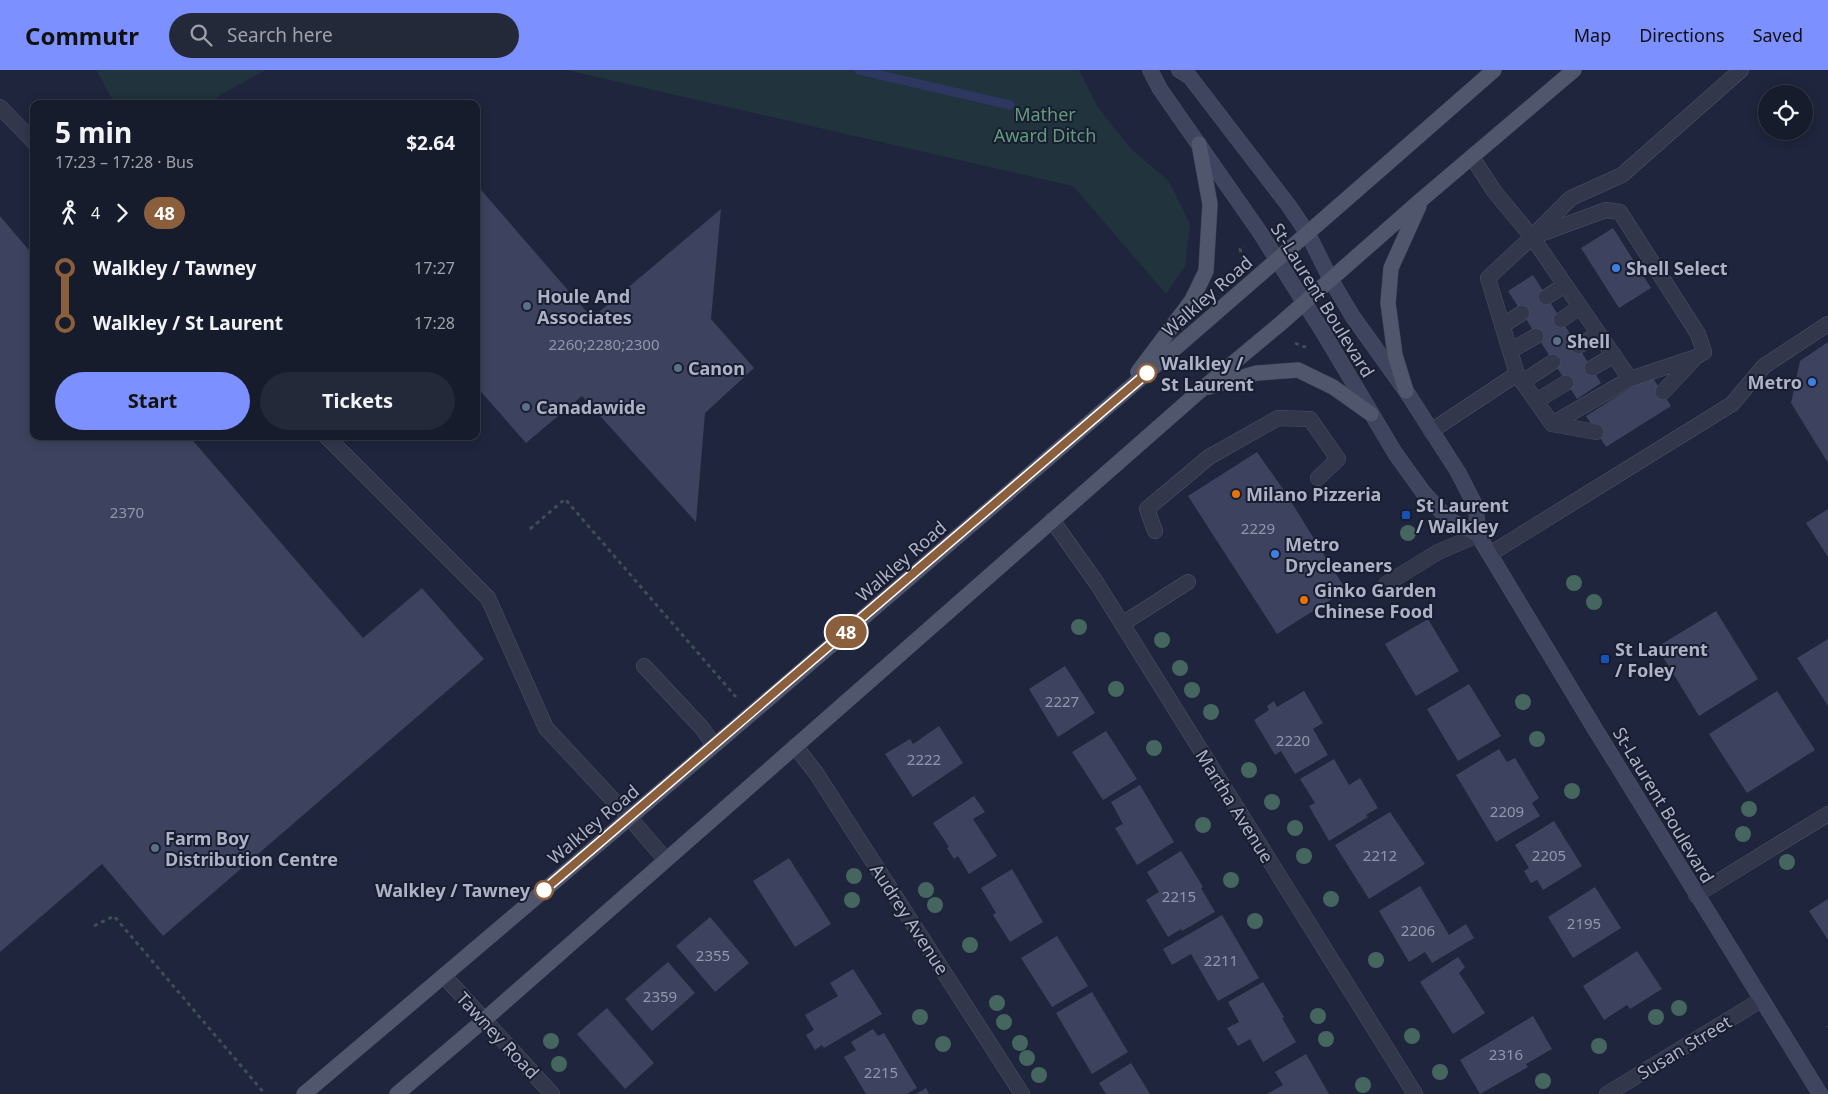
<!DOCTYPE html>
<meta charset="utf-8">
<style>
:root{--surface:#171c2d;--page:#242939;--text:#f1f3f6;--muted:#9ea1aa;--line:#363a49;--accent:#7c90ff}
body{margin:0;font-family:"Noto Sans",sans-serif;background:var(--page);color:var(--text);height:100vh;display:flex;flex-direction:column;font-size:19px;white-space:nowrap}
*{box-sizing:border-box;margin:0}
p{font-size:16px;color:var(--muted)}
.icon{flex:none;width:28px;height:28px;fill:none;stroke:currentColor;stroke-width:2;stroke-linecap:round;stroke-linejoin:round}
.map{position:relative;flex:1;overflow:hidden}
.drawer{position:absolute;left:30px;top:30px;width:450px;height:340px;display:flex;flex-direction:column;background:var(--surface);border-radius:10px;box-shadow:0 2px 12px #0003,0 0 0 1px var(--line)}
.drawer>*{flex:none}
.badge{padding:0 10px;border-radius:16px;font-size:18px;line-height:32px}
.buttons{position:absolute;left:1758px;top:15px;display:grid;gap:10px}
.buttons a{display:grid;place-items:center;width:55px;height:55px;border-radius:50%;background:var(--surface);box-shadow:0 2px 12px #0003,0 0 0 1px var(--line);font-size:25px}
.map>.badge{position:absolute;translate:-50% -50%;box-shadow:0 0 0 2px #fff}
.legs{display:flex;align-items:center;gap:8px;height:55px;padding:0 25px;font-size:16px}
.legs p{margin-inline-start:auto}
.head{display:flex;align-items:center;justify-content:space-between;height:85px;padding:0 25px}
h1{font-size:28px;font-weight:700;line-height:38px}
.primary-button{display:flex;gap:10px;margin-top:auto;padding:10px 25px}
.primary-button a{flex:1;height:58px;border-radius:30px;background:var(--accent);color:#111;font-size:20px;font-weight:700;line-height:58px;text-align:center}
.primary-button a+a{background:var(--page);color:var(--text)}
ul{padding:0 25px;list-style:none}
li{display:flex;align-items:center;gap:18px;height:55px;font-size:19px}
li i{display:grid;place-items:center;width:8px;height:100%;margin:0 6px;background:currentColor}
li i::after{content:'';width:12px;height:12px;margin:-6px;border:4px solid;border-radius:50%;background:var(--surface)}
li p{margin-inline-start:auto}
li:first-child i{background:linear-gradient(#0000 50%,currentColor 0)}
li:last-child i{background:linear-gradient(currentColor 50%,#0000 0)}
header{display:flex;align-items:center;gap:30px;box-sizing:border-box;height:70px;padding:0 25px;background:var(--accent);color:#111}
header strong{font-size:24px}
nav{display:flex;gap:28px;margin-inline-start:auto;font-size:18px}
.search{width:350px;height:45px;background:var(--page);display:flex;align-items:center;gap:12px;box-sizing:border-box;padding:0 18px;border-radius:28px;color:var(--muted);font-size:19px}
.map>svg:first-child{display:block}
.green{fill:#21333d}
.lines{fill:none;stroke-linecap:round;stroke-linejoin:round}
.stream{stroke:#2d3760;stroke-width:9}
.building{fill:#3d435e}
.lane-casing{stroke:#4d5266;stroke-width:16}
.street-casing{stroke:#4d5266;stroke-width:16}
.secondary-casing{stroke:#4d5266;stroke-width:16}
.primary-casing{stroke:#3c4155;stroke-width:16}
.path{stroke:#3c4f57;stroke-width:3;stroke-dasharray:4 4;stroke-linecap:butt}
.lane{stroke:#33374c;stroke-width:15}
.street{stroke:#33374c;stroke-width:15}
.secondary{stroke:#40455f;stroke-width:15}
.primary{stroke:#50566c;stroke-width:15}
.tree{fill:#44665f}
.line-1-casing{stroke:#fff;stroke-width:11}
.line-1{stroke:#8b5e3c;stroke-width:8}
.shop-dot{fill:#3f7fe0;stroke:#181d30;stroke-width:2}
.service-dot{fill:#5c6f8a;stroke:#181d30;stroke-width:2}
.stop-1-dot{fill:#fff;stroke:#8b5e3c;stroke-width:2.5}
.food-dot{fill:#e8710a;stroke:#181d30;stroke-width:2}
.transit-dot{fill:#1a4fb4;stroke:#181d30;stroke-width:2}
.labels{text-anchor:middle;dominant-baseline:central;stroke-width:4;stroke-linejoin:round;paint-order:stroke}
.number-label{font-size:15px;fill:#9196ae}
.park-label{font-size:18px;fill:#629b7c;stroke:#181d30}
.poi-label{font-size:18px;font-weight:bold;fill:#adb2c8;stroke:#181d30;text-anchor:start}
.street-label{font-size:18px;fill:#adb2c8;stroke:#181d30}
.stop-label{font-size:18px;font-weight:bold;fill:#adb2c8;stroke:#181d30;text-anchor:start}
</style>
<header>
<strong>Commutr</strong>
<div class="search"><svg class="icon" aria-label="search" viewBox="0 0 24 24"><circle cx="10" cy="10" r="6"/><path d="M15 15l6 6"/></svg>Search here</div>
<nav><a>Map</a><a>Directions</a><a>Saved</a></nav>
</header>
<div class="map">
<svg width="1828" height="1024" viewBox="0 0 1828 1024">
<rect width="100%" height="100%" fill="#1f253c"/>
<path class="green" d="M96,0H266L220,25L212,34H115Z
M566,0H1079L1097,36L1131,79L1169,111L1190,154L1185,196L1166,224L1073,116Z"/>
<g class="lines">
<path class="stream" d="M859,0L1010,35"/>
</g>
<path class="building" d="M476,114L592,248L721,139L711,249L754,298L705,343L696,452L582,326L526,373L476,316Z
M0,146L34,186V366H189L363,568L422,518L484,589L163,866L102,794L0,882Z
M1613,158L1651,218L1619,238L1581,178Z
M1533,205L1601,313L1577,329L1508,221Z
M1828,272V393L1791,333L1800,291Z
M1651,305L1671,336L1606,377L1586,346Z
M1257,382L1285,422L1346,520L1277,564L1188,426Z
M1828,439V487L1806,453Z
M1716,541L1758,609L1699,646L1657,577Z
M1428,549L1459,601L1416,626L1385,574Z
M1828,569V636L1797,588Z
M1065,596L1095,643L1058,667L1029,619Z
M1469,614L1501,666L1458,691L1427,639Z
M1304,621L1323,653L1313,659L1328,685L1295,704L1281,681L1275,685L1254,650L1269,640L1267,636L1274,631L1277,637Z
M1777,621L1815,680L1747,723L1709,664Z
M939,656L963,693L913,727L885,684L910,669L913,674Z
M1106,661L1137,709L1103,730L1072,682Z
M1499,679L1507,692L1515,688L1539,728L1532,733L1540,746L1496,772L1456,705Z
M1334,689L1349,715L1360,708L1378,738L1366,745L1368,747L1329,771L1309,736L1315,733L1300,709Z
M1140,715L1174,772L1137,795L1115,758L1123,754L1111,732Z
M974,726L985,742L973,749L997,786L969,804L958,786L954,789L947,778L949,777L933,753Z
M1390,742L1425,794L1369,829L1335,775Z
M1554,751L1582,796L1543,820L1537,810L1531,813L1524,801L1529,798L1515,775Z
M1181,781L1203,817L1201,818L1215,842L1182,861L1181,859L1168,867L1146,830L1159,822L1147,802Z
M789,788L831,854L795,877L753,811Z
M1012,799L1043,852L1010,872L993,845L996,843L981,818Z
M1420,816L1449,865L1466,854L1474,868L1432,893L1425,882L1409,892L1379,841Z
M1595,817L1621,858L1573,888L1548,847Z
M1828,829V870L1809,841Z
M1222,845L1259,908L1218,931L1191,884L1172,895L1163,879Z
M710,847L749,893L715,922L676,876Z
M1057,866L1088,916L1052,937L1021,888Z
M1637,881L1662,919L1630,939L1627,935L1604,950L1583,916Z
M1458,887L1465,897L1459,903L1485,943L1453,964L1420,912Z
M668,892L695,923L652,961L625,929Z
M853,899L882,944L824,978L822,975L815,980L806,965L814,960L805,945L838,926L830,913Z
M1263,912L1284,947L1282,948L1296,972L1263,992L1250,969L1238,976L1227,958L1239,952L1228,932Z
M1092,922L1128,982L1092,1004L1056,943Z
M607,938L654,993L625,1019L577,964Z
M1533,946L1552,979L1526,994L1528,997L1480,1024L1460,990Z
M873,959L878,966L884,963L917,1018L907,1024H866L844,987L856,980L851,972Z
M1306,984L1329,1024H1267L1283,1015L1275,1002Z
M1131,993L1150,1024H1106L1099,1013Z
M926,1018L929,1024H916Z"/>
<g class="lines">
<g class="lane-casing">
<path id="lane" d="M0,37L34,72
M1535,164L1571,128L1622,105L1741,0
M1532,167L1606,140L1620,142L1698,264L1704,282L1696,287L1630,309
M1546,227L1565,215
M1561,250L1580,237
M1502,256L1522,243
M1578,276L1599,264
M1510,281L1536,266
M1592,298L1614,285
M1517,304L1552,354L1630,309L1532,167
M1522,312L1553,292
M1663,322L1694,289
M1536,331L1566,313
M1552,354L1596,362
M1431,361L1517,304L1488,208L1532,167L1494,121L1472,87
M326,366L488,528L546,658L629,747L665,789
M1155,461L1147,439L1209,387L1278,348L1310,349L1338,389L1318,408
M1490,484L1732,334L1764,296L1828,254
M1386,514L1438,482L1478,465
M1122,554L1188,512
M644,596L702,658L714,675"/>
</g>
<g class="street-casing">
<path id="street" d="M1052,450L1096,512L1415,1024
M795,676L816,703L1022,1024
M1696,825L1828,744
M444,906L552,1024
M1607,1024L1761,930"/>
</g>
<g class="secondary-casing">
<path id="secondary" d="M1150,0L1160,19L1259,161L1323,262L1395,383L1423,422L1448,449L1478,465
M1179,0L1190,7L1289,136L1308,164L1331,210L1353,247L1406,321L1458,402L1476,437L1478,465L1595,659L1820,1024"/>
</g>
<g class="primary-casing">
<path id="primary" d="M1138,302L1192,230L1206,201L1210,134L1199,74
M1208,317L1257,303L1298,300L1333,317L1371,344
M1406,321L1395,285L1388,233L1391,198L1419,136
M304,1024C704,686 1101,345 1494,0
M397,1024L484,950L1202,319L1280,254L1421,130L1574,0"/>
</g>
<path class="path" d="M1243,190L1240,179L1244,176
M1295,273L1304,277L1306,276
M530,459L565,429L736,627
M94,856L114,846L265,1024
M1828,957V956"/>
<use href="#lane" class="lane"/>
<use href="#street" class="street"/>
<use href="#secondary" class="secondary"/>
<use href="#primary" class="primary"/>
</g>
<g class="tree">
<circle cx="1408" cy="463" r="8"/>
<circle cx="1574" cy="513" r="8"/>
<circle cx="1594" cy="532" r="8"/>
<circle cx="1079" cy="557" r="8"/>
<circle cx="1162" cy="570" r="8"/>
<circle cx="1180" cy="598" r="8"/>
<circle cx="1116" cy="619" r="8"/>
<circle cx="1192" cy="620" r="8"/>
<circle cx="1523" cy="632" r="8"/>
<circle cx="1211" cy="642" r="8"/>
<circle cx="1537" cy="669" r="8"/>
<circle cx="1154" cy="678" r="8"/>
<circle cx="1249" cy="700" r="8"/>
<circle cx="1572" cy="721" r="8"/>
<circle cx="1272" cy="732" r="8"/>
<circle cx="1749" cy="739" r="8"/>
<circle cx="1203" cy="755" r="8"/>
<circle cx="1295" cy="758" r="8"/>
<circle cx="1743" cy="764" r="8"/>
<circle cx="1304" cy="786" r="8"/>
<circle cx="1787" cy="792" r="8"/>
<circle cx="854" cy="806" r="8"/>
<circle cx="1231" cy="810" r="8"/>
<circle cx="926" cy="820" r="8"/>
<circle cx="1331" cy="829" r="8"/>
<circle cx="852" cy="830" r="8"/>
<circle cx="935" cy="835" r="8"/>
<circle cx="1255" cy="851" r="8"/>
<circle cx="970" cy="875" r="8"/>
<circle cx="1376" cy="890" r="8"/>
<circle cx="997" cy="933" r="8"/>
<circle cx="1679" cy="938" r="8"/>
<circle cx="1318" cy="946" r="8"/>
<circle cx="920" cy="947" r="8"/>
<circle cx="1656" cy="947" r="8"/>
<circle cx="1004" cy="952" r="8"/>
<circle cx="1412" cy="966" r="8"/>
<circle cx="1326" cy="969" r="8"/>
<circle cx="551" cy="971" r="8"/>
<circle cx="1020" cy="973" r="8"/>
<circle cx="943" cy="974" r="8"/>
<circle cx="1599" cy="976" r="8"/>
<circle cx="1027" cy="988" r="8"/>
<circle cx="559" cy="994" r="8"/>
<circle cx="1440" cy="1002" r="8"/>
<circle cx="1039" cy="1005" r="8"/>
<circle cx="1543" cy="1011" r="8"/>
<circle cx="1363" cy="1015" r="8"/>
</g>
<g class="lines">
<g class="line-1-casing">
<path id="line-1" d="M544,820L1147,303"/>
</g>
<use href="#line-1" class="line-1"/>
</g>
<g class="shop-dot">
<circle cx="1616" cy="198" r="5"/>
<circle cx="1812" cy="312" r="5"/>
<circle cx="1275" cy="484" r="5"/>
</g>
<g class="service-dot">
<circle cx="527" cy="236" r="5"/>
<circle cx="1557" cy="271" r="5"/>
<circle cx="678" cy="298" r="5"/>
<circle cx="526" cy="337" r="5"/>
<circle cx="155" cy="778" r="5"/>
</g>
<g class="stop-1-dot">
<circle cx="1147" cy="303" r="9"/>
<circle cx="544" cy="820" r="9"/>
</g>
<g class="food-dot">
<circle cx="1236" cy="424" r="5"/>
<circle cx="1304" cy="530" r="5"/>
</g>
<g class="transit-dot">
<rect x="1401" y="440" width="10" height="10" rx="2.5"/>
<rect x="1600" y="584" width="10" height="10" rx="2.5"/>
</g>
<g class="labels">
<g class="number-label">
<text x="604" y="274">2260;2280;2300</text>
<text x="127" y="442">2370</text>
<text x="1258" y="458">2229</text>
<text x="1062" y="631">2227</text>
<text x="1293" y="670">2220</text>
<text x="924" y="689">2222</text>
<text x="1507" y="741">2209</text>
<text x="1380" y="785">2212</text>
<text x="1549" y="785">2205</text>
<text x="1179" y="826">2215</text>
<text x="1584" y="853">2195</text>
<text x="1418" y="860">2206</text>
<text x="713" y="885">2355</text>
<text x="1221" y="890">2211</text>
<text x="660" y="926">2359</text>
<text x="1506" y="984">2316</text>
<text x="881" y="1002">2215</text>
</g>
<g class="park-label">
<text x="1045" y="44">Mather<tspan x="1045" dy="21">Award Ditch</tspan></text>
</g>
<g class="poi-label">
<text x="1626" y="198">Shell Select</text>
<text x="537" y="226">Houle And<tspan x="537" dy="21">Associates</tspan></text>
<text x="1567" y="271">Shell</text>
<text x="688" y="298">Canon</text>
<text x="1802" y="312" text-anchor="end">Metro</text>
<text x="536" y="337">Canadawide</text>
<text x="1246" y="424">Milano Pizzeria</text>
<text x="1416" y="435">St Laurent<tspan x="1416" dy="21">/ Walkley</tspan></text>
<text x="1285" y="474">Metro<tspan x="1285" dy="21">Drycleaners</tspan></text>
<text x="1314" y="520">Ginko Garden<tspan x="1314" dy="21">Chinese Food</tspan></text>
<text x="1615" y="579">St Laurent<tspan x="1615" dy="21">/ Foley</tspan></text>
<text x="165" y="768">Farm Boy<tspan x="165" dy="21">Distribution Centre</tspan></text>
</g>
<g class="street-label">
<text transform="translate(1207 226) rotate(-41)">Walkley Road</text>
<text transform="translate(1323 230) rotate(58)">St-Laurent Boulevard</text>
<text transform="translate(901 491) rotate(-41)">Walkley Road</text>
<text transform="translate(1664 735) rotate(59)">St-Laurent Boulevard</text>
<text transform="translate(1235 736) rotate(58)">Martha Avenue</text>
<text transform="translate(593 754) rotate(-40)">Walkley Road</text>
<text transform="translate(910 849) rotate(57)">Audrey Avenue</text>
<text transform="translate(498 965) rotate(47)">Tawney Road</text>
<text transform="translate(1684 977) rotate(-31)">Susan Street</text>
</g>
<g class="stop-label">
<text x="1161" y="293">Walkley /<tspan x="1161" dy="21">St Laurent</tspan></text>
<text x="530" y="820" text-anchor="end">Walkley / Tawney</text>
</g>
</g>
</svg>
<div class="buttons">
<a><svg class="icon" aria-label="locate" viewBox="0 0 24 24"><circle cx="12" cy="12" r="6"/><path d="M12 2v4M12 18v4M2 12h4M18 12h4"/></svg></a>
</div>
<b class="badge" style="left:846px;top:562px;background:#8b5e3c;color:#fff">48</b>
<section class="drawer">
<div class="head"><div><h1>5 min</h1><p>17:23 – 17:28 · Bus</p></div><b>$2.64</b></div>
<div class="legs"><svg class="icon" aria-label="walk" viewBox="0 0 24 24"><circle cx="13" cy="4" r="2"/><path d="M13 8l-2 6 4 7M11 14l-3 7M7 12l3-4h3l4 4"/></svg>4<svg class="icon" aria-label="forward" viewBox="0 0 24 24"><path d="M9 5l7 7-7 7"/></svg><b class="badge" style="background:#8b5e3c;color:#fff">48</b></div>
<ul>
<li><i style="color:#8b5e3c"></i><b>Walkley / Tawney</b><p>17:27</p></li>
<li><i style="color:#8b5e3c"></i><b>Walkley / St Laurent</b><p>17:28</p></li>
</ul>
<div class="primary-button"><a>Start</a><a>Tickets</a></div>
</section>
</div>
